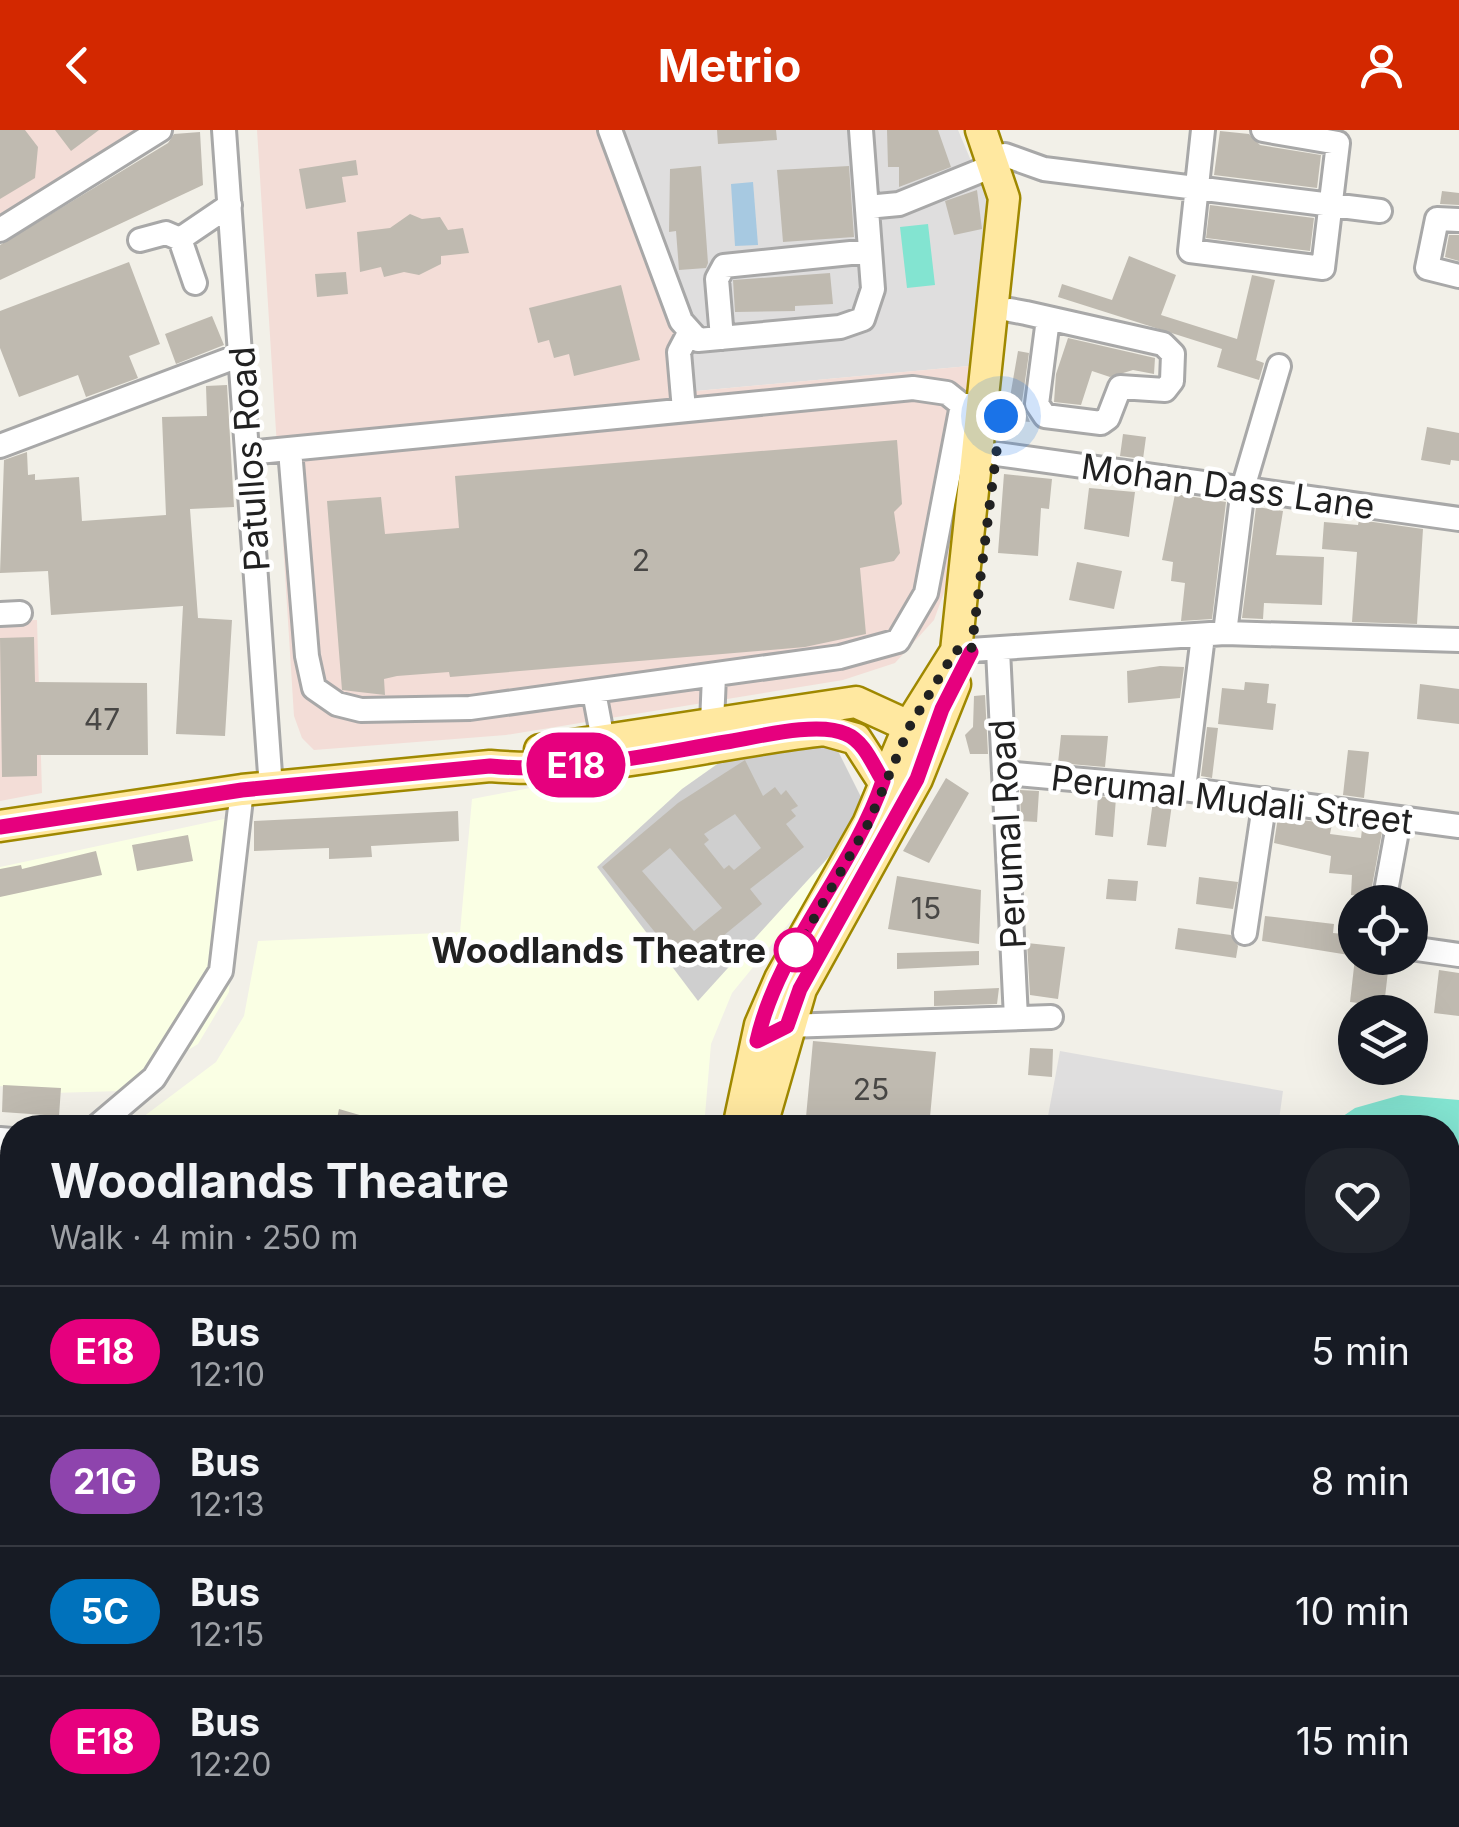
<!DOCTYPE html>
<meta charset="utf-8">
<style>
:root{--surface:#171b24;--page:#20242c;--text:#f1f3f6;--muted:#9ea1a6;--line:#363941;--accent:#d32800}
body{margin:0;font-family:Inter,sans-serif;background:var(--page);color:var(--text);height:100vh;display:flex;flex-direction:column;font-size:38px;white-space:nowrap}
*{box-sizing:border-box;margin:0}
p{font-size:32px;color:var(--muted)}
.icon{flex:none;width:55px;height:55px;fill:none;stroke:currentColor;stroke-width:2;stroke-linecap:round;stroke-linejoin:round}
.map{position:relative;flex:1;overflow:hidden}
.details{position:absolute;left:0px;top:985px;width:1460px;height:712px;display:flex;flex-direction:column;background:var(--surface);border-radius:40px 40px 0 0;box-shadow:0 10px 40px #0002}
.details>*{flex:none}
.badge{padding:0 20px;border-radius:32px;font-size:35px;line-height:65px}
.fabs{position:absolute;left:1338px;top:755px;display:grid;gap:20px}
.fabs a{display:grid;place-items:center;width:90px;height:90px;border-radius:50%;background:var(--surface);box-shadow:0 10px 40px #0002;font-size:50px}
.you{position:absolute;width:50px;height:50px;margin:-25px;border:8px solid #fff;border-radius:50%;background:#1a73e8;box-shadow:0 0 0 15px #1a73e833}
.map>.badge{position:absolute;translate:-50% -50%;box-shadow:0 0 0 5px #fff}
.round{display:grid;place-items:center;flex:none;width:105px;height:105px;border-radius:40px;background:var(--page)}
.summary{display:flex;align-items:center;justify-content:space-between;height:170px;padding:0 50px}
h1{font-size:48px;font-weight:700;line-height:75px}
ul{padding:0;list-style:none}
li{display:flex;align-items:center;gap:30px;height:130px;padding:0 50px;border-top:2px solid var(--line)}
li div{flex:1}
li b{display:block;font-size:38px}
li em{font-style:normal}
li .badge{min-width:110px;font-weight:700;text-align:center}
header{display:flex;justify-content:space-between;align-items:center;height:130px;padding:0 50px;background:var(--accent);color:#fff;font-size:45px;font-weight:700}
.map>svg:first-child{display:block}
.residential{fill:#dfdede}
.commercial{fill:#f3ddd7}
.education{fill:#faffe4}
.religious{fill:#cfcfcf}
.pitch{fill:#83e4d1}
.water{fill:#a7c9e1}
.building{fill:#bfbab0;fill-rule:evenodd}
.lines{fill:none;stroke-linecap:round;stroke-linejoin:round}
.minor-casing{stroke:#a8a8a8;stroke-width:28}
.major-casing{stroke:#9f8800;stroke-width:35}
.minor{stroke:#fff;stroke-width:22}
.major{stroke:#ffe8a0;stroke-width:30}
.major-bridge-casing{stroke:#9f8800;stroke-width:35;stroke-linecap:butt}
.major-bridge{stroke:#ffe8a0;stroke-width:30}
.line-casing{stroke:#fff;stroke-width:22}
.line{stroke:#e6007e;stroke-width:15}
.walk{stroke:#212121;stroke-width:10;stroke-dasharray:0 18}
.stop-dot{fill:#fff;stroke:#e6007e;stroke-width:5}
.labels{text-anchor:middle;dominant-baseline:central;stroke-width:9;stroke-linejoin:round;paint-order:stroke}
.number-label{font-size:30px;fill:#484745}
.street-label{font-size:35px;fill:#212121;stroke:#fff}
.stop-label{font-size:35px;font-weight:bold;fill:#212121;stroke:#fff;text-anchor:end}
</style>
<header><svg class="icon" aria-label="back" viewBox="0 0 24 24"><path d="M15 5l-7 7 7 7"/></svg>Metrio<svg class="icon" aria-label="person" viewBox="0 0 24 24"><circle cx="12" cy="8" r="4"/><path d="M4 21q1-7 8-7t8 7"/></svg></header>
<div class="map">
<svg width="1459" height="1697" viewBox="0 0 1459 1697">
<rect width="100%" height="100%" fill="#f2f0e8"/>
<path class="residential" d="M611,0H958L991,78L980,235L685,262Z
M1060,921L1283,961L1278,997H1046Z"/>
<path class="commercial" d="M0,0H140L0,91Z
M257,0H611L678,201L686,262L980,235L950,446L934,490L895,533L843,550L506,605L314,620L302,608L294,586Z
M37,490L42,663L0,671V491Z"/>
<path class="education" d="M740,618L682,659L603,732L698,870L836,719L843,727L732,863L711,914L704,997L138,998L139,990L216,932L244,886L258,811L460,802L472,669Z
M238,686L229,862L198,914L121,961L52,963L0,956V737Z"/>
<path class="religious" d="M834,613L863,671L836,719L698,871L597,737L682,659L740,618Z"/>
<path class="pitch" d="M928,94L935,155L907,158L900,97Z
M1401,965L1459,970L1458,1263L1448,1264V998L1327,997L1355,978Z"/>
<path class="water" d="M753,52L758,115L735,116L731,54Z"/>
<path class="building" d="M0,0H25L38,17L35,48L0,69Z
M55,0H99L71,21Z
M717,0H776L777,10L718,14Z
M887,0H938L951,37L899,57V37H888Z
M1220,1L1249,4L1260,15L1321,25L1317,58L1214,45Z
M200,2L203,55L0,150V115L168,13L174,4Z
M356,30L358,45L342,47L346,72L306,79L299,39Z
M701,36L708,133L706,138L679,140L676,101L669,102L670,39Z
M849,36L854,107L783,112L777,40Z
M977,60L982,99L954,105L945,71Z
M1442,61L1459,63V75L1440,74Z
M1210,75L1314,88L1310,121L1206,108Z
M410,84L422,89L440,87L448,100L463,98L469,123L441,126V134L419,145L404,142L384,147L381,137L360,142L357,102L390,98Z
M1449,105H1459V131L1445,127Z
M1129,126L1176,145L1161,185L1237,209L1252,145L1275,150L1256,230L1264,233L1259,250L1217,237L1222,219L1058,167L1062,154L1112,170Z
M129,132L160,214L129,226L138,248L86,267L78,245L19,267L0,218V181Z
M346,142L348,164L317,167L315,144Z
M830,143L833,174L795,176V181L735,182L733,150Z
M621,155L640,230L574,246L569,224L554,228L549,210L538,213L529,178Z
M212,186L224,215L176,234L165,204Z
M1068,208L1155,228L1154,244L1133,240L1110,247L1092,241L1081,275L1054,272L1056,244Z
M1018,221L1029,223L1022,272L1030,292L1006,290Z
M227,255L234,377L190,379L198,488L232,490L225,606L176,604L183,476L51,485L48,441L0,443L4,330L27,322L28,345L35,344V350L79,347L82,391L166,385L162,287L207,286L206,256Z
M1427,297L1459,303V331L1451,330L1450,335L1421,330Z
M1123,304L1146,307L1143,329L1120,326Z
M897,310L902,374L894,382L900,423L894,431L860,438L866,504L805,517L450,547L449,542L397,546L384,549L385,565L342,560L327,371L381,367L385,404L459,398L455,346Z
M1004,344L1052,349L1049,379L1041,378L1038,426L998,423Z
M1089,358L1135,362L1129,407L1084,399Z
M1175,364L1226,372L1212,489L1181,491L1185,453L1171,451L1173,432L1162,430Z
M1256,377L1283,381L1276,425L1324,427L1322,475L1264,473L1263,489L1242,488Z
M1359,390L1423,399L1417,494L1352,492L1357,422L1322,419L1324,392L1358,395Z
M1077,432L1122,441L1114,479L1069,470Z
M34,507L35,552L147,553L148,625H37V646L2,647L0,508Z
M1160,536L1184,537L1180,568L1128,573L1127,541Z
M1245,552L1269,554L1267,573L1276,574L1273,600L1218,594L1222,558L1244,560Z
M1420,554L1459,559V594L1417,589Z
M985,565L988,624H970L965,605L973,597L974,566Z
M1207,597L1218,598L1212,648L1201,646Z
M1061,605L1108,606L1105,637L1058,633Z
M1348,620L1369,622L1364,668L1343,665Z
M745,630L763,666L775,657L781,665L786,660L798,676L791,680L796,686L786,694L804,717L750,759L762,774L684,838L602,737L678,673ZM735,684L761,718L734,740L729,735L724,739L704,714L709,710L704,704ZM670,718L722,778L694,801L642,741Z
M946,648L969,663L929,733L903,721Z
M1020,660L1039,661L1037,692L1021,691Z
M1098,666L1116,668L1113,707L1095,705Z
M1153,671L1172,674L1166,717L1147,715Z
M458,681L459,711L371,716L372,727L329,729V718L254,721V691Z
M1278,687L1332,694L1330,704L1361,708L1362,699L1382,702L1370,767L1351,765L1352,745L1329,743L1331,726L1274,713Z
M188,705L193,731L137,741L132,715Z
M96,721L102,745L0,767V739L21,735L22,739Z
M897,746L981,760L979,814L888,799Z
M1199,747L1238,752L1233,779L1196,774Z
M1108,749L1138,751L1136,771L1106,769Z
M1265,786L1334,794L1333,803L1355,805V826L1262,811Z
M1178,798L1231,805L1238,816L1236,828L1175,819Z
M1027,813L1065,817L1058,869L1030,865Z
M979,821V835L897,839V823Z
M1355,828H1376L1375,839L1388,841L1384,876L1350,872Z
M1439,840L1459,843V886L1434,883Z
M999,858L997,874L934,876V861Z
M813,911L936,922L929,998H805Z
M1030,918L1053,919L1052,947L1028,945Z
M3,955L61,958L59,986L2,982Z
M339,979L363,986L360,998H335Z
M100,1685H153L152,1697L99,1696Z
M194,1685H221V1697H193Z
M286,1685L333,1686V1697H285Z
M1365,1685H1422L1421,1697H1364Z"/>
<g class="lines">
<g class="minor-casing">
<path id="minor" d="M224,0L271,658
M610,0L681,191L698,210L840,197L863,189L873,159L861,0
M1203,0L1190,121L1323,138L1338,13L1263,0
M1005,25L1044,39L1380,81
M867,77L899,74L995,35
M1459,90L1437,89L1427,138L1459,146
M0,100L160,0
M180,109L230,75
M140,110L166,103L180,109L195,153
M1010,180L1026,183L1163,214L1173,224L1172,251L1165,260L1120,257L1108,288L1101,293L1045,286L1037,274L1048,189
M722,208L717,149L724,136L870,121
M684,280L679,222L689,203
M0,316L241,225
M290,320L307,526L314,558L337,574L361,580L470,578L840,527L898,511L926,463L962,275
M248,323L913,258L947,263L962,275H977
M997,324L1459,389
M0,484L20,483
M1225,503L1243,358L1279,236
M998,520L1016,888
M956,521L1225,503L1459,510
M594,562L603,610
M712,593L714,546
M1004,643L1184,659L1459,696
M1184,659L1203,506
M1384,772L1399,690
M1245,803L1265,669
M1410,818L1459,825
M778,901L787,896L1051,887
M95,998L154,948L221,841L242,660
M0,1009L12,1010
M1448,1360L1459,1361
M1448,1526H1459
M1,1697L9,1637
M1001,1697L1003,1685
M1052,1697L1054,1685
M1213,1697L1214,1685
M1349,1697L1350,1685"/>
</g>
<g class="major-casing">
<path id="major" d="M540,620L856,572L928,605
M0,696L242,660L490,636C600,646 715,612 824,600L856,609L883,651
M738,998L760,895L780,849L868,694L909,596L956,521L1004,68L981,0
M761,998L801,859L917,649L955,554
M0,1619L12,1622
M435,1685L541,1697
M819,1685L964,1697
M593,1697L607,1685"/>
</g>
<use href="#minor" class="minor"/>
<use href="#major" class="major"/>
<g class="major-bridge-casing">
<path id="major-bridge" d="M632,1685L768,1697"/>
</g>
<use href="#major-bridge" class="major-bridge"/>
</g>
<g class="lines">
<g class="line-casing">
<path id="line" d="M0,697L242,660L490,636C569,644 648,625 726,612C757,607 818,591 846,604C864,611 873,635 883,651C852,742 778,817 757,911L787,896L800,859L917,649L942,579L971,522"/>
</g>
<use href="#line" class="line"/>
<path class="walk" d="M796,820L868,694L910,596L956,520L971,522L1001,286"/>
</g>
<circle class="stop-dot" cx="796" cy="820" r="20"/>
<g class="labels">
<g class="number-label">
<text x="641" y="430">2</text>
<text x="102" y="589">47</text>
<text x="926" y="778">15</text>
<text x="871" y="959">25</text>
</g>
<g class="street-label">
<text transform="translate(249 329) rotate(-94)">Patullos Road</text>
<text transform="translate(1228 356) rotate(8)">Mohan Dass Lane</text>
<text transform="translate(1232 669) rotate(7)">Perumal Mudali Street</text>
<text transform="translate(1007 704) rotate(-93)">Perumal Road</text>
</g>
<g class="stop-label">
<text x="766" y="820">Woodlands Theatre</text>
</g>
</g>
</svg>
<div class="fabs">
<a><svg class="icon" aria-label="locate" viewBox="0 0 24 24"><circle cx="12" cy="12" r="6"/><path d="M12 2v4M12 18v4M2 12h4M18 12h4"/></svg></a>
<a><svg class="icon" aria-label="layers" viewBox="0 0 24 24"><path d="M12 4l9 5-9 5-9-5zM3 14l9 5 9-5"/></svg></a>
</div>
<div class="you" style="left:1001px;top:286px"></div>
<b class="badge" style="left:576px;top:635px;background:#e6007e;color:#fff">E18</b>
<section class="details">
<div class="summary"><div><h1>Woodlands Theatre</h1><p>Walk · 4 min · 250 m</p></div><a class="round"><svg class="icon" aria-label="heart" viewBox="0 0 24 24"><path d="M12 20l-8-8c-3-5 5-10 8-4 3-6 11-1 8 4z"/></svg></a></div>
<ul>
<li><span class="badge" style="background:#e6007e;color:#fff">E18</span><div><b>Bus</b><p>12:10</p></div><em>5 min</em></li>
<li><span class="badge" style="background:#8e44ad;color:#fff">21G</span><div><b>Bus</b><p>12:13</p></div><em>8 min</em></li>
<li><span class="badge" style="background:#0072bc;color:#fff">5C</span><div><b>Bus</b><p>12:15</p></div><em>10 min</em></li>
<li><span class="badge" style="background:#e6007e;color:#fff">E18</span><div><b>Bus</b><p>12:20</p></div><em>15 min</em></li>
</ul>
</section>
</div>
